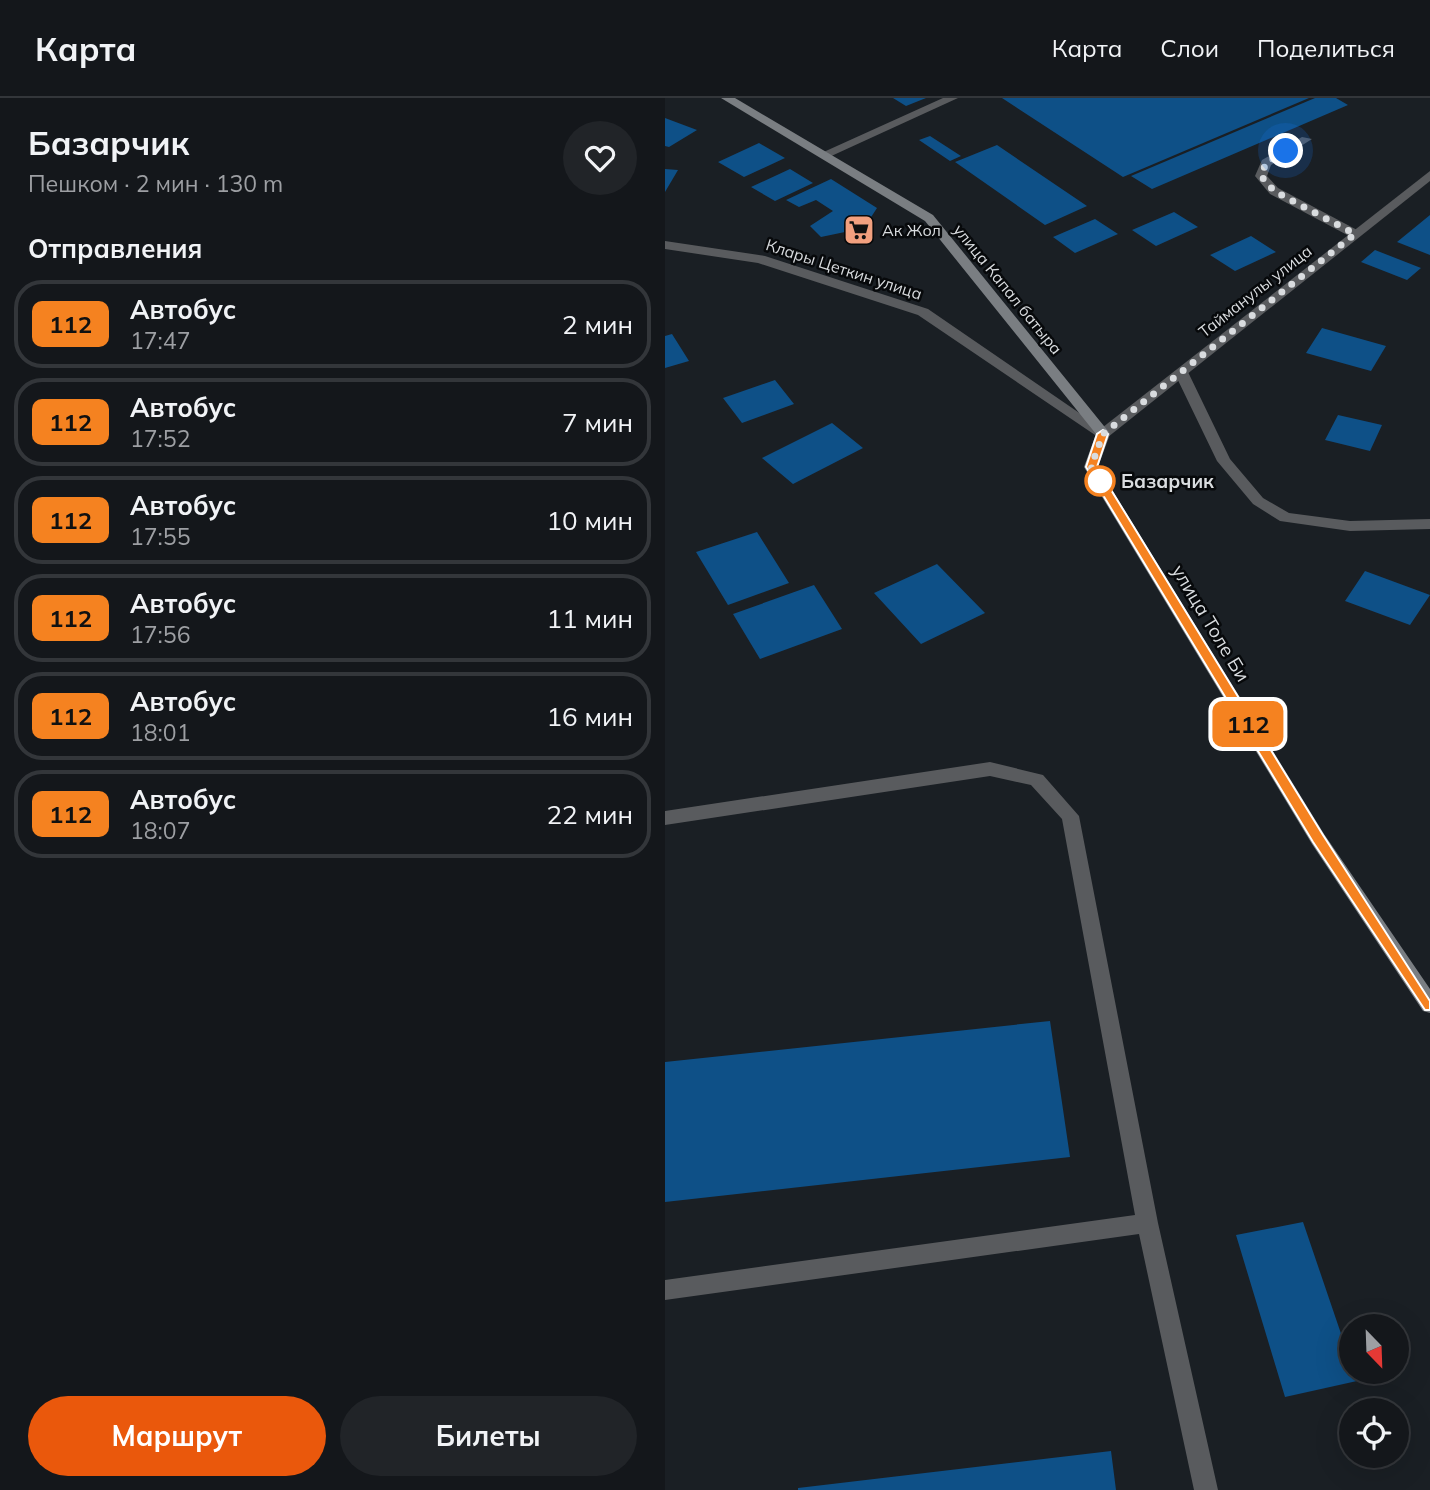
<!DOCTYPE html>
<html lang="ru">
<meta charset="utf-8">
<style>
:root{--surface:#14171b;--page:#212428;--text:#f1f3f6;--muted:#9d9fa3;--line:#33363a;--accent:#ea580c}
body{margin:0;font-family:Mulish,sans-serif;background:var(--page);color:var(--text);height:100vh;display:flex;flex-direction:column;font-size:26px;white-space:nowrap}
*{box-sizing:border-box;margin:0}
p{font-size:23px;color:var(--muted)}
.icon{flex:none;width:38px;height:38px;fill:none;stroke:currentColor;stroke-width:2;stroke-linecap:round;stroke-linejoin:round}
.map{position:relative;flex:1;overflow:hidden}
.sheet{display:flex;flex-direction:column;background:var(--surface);width:665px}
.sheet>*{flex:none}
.badge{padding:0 14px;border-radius:10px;font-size:24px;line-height:46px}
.needle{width:46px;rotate:157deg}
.buttons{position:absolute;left:674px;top:1216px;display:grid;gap:14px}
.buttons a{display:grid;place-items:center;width:70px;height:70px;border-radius:50%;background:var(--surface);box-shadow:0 7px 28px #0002,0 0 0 2px var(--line);font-size:35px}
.you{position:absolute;width:35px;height:35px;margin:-18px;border:5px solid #fff;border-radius:50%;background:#1a73e8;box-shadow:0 0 0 10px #1a73e833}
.map>.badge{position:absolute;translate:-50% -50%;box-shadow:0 0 0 4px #fff}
h2{padding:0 28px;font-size:26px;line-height:63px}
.round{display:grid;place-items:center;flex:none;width:74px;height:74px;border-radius:37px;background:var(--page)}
.overview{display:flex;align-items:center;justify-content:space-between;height:119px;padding:0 28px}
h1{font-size:33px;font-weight:700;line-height:52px}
.button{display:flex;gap:14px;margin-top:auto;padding:14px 28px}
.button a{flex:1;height:80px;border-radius:42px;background:var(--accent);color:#fff;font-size:28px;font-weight:700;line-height:80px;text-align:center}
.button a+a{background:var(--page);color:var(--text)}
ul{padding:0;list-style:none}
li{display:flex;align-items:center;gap:21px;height:88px;margin:0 14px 10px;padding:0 14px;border:4px solid var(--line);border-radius:28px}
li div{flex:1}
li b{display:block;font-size:26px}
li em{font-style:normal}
li .badge{min-width:77px;font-weight:700;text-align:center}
header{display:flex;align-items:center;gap:42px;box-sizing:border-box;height:98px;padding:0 35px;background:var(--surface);border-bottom:2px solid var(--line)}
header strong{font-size:33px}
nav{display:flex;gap:38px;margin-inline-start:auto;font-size:24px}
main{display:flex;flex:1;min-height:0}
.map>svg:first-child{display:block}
.building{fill:#0e5087}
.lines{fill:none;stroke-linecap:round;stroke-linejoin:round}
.service{fill:#595b5e;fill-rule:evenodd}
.minor{fill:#595b5e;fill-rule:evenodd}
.tertiary{fill:#595b5e;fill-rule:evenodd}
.secondary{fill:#7a7e82;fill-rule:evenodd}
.line{fill:#f58220;stroke:#fff;stroke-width:2}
.walk{stroke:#d9dcdf;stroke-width:7;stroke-dasharray:0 12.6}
.stop-dot{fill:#fff;stroke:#f58220;stroke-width:3.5}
.labels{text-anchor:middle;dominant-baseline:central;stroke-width:5;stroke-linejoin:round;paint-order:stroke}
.far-poi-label{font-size:16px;fill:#d9dcdf;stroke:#07090b;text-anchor:start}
.far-street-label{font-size:16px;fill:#d9dcdf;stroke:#07090b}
.stop-label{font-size:19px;font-weight:bold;fill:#d9dcdf;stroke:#07090b;text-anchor:start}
.street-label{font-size:19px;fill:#d9dcdf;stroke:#07090b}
</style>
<header>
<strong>Карта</strong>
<nav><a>Карта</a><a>Слои</a><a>Поделиться</a></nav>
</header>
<main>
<section class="sheet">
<div class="overview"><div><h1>Базарчик</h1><p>Пешком · 2 мин · 130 m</p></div><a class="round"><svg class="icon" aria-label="heart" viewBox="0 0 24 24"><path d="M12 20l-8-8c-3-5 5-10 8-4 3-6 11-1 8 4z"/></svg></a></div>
<h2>Отправления</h2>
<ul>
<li><span class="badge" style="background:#f58220;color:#111">112</span><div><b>Автобус</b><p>17:47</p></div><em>2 мин</em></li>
<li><span class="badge" style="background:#f58220;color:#111">112</span><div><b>Автобус</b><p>17:52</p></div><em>7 мин</em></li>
<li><span class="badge" style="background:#f58220;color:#111">112</span><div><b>Автобус</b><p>17:55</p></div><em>10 мин</em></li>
<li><span class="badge" style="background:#f58220;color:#111">112</span><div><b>Автобус</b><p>17:56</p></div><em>11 мин</em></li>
<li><span class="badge" style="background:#f58220;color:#111">112</span><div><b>Автобус</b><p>18:01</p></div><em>16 мин</em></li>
<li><span class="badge" style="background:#f58220;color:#111">112</span><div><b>Автобус</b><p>18:07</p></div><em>22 мин</em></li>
</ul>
<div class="button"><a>Маршрут</a><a>Билеты</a></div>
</section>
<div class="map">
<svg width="765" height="1392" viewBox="0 0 765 1392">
<rect width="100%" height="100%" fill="#1a1f24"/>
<path class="building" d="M228,0H261L241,8Z
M337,0H644L458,79Z
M650,0H671L683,7L487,91L466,78Z
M0,20L32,32L4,49L0,48Z
M265,38L296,58L285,63L254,42Z
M94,45L120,60L79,79L53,64Z
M332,47L422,108L380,127L290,64Z
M0,71L13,72L0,94Z
M125,71L148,85L110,103L86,89Z
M166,81L212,110L199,130L156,139L145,128L168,113L151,102L134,109L121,102Z
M509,114L533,129L491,148L467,132Z
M765,117V157L732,144Z
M430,121L453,136L410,155L388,139Z
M586,138L611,154L570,173L545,157Z
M710,152L756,170L742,182L696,164Z
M657,230L721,248L706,273L641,255Z
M7,236L24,263L0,270V238Z
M110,282L129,306L77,325L58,300Z
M673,317L717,327L705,353L660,342Z
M167,325L198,350L128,386L97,360Z
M92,434L124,485L63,507L31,454Z
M272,466L320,515L256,546L209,495Z
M700,473L765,497L745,527L680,503Z
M149,487L177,531L95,561L68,516Z
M385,923L405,1059L0,1104V964Z
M638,1124L686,1265V1274H689L692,1283L620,1299L571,1137Z
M446,1353L451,1392H133V1390Z"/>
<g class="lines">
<path class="service" d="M278,0H293L162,60L152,57Z
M637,39L647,41L606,67L602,78L613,90L694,133V139H686L605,96L590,78L597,62Z
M325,664L378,677L414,718L493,1125L553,1392H529L474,1136L0,1202V1182L470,1117L397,721L366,687L325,678L0,727V713Z"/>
<path class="minor" d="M0,143L100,158L263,211L445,336L443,339H433L253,217L93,165L0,151Z
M516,270L523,274L565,361L598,400L624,415L685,423L765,421V431L685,433L615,423L588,406L552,363L509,274Z"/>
<path class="tertiary" d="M765,73V83L443,339H433V333Z"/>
<path class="secondary" d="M56,0H70L268,117L443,333L445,336L433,369L659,736L765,891V915L758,913L647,746L419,369L431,336L260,123Z"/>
</g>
<path class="line" d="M438,332L443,336L432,369L658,737L765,903V912H760L648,744L421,369L432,336Z"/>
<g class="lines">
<path class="walk" d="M435,383L440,393L426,369L438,336L690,136L609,93L596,78L601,65L621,53"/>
</g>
<defs>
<g id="supermarket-square" transform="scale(1.575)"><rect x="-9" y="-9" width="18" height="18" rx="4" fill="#f2a07f" stroke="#07090b"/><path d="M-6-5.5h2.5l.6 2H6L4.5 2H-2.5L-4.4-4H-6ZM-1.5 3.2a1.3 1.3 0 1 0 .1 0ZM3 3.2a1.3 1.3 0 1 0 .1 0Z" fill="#111"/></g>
</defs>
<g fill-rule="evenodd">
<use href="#supermarket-square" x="194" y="132"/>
</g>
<circle class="stop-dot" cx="435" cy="383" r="14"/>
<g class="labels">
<g class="far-poi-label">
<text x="217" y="132">Ак Жол</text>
</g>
<g class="far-street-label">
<text transform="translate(179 171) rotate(18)">Клары Цеткин улица</text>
<text transform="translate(343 191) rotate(51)">улица Капал батыра</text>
<text transform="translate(590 193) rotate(-38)">Тайманулы улица</text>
</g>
<g class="stop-label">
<text x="456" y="383">Базарчик</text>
</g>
<g class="street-label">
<text transform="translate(546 525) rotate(59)">улица Толе Би</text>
</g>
</g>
</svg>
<div class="buttons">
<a><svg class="needle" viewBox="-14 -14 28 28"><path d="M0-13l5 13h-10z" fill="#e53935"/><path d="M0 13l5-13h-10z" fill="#9d9fa3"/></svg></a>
<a><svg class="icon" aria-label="locate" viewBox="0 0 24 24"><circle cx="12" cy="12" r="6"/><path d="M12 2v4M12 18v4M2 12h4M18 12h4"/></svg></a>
</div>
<div class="you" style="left:621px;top:53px"></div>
<b class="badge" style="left:583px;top:626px;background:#f58220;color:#111">112</b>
</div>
</main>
